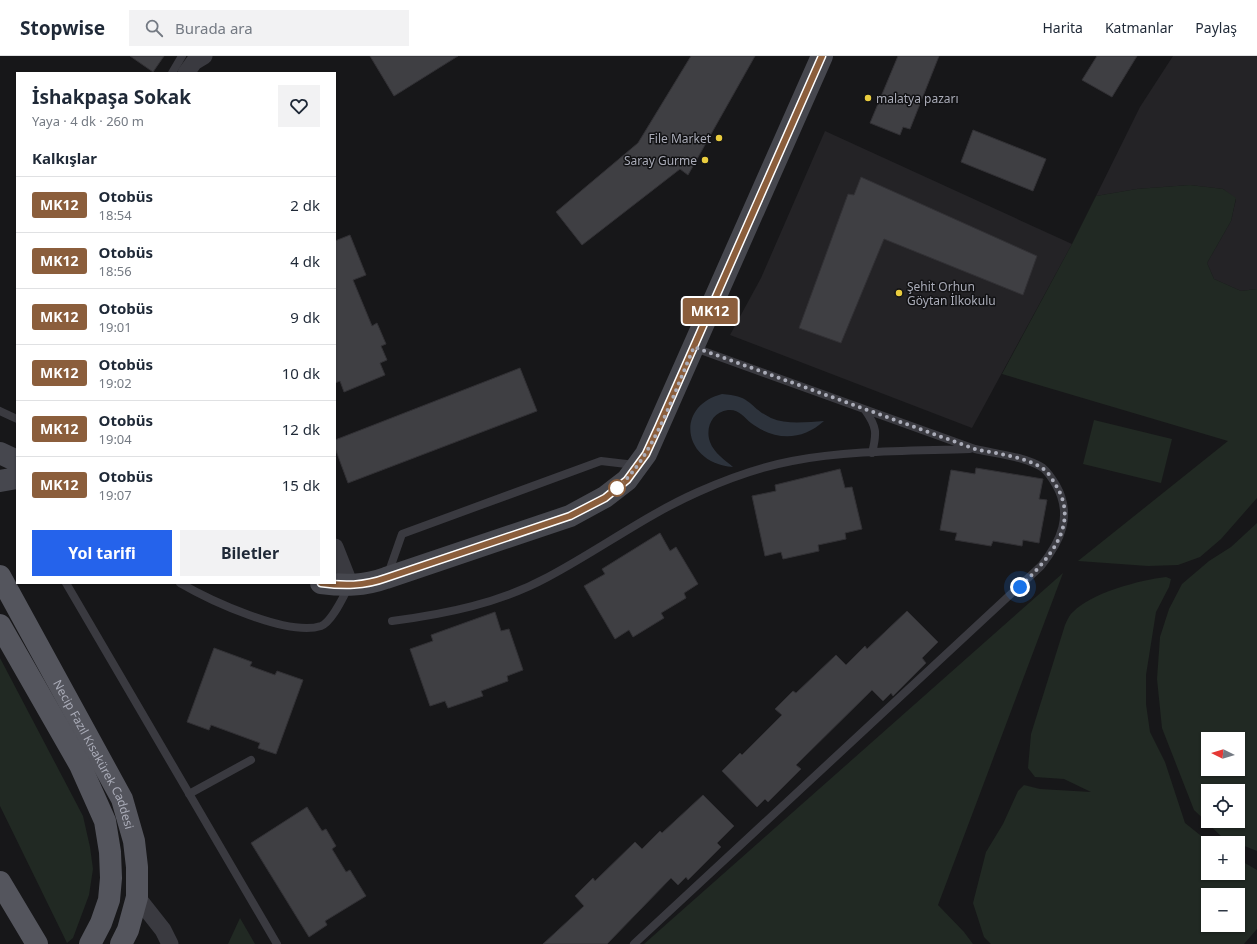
<!DOCTYPE html>
<html lang="tr">
<meta charset="utf-8">
<style>
:root{--surface:#fff;--page:#f2f2f3;--text:#1f2937;--muted:#747a83;--line:#e0e1e3;--accent:#2563eb}
body{margin:0;font-family:"Noto Sans",sans-serif;background:var(--page);color:var(--text);height:100vh;display:flex;flex-direction:column;font-size:15px;white-space:nowrap}
*{box-sizing:border-box;margin:0}
p{font-size:13px;color:var(--muted)}
.icon{flex:none;width:22px;height:22px;fill:none;stroke:currentColor;stroke-width:2;stroke-linecap:round;stroke-linejoin:round}
.map{position:relative;flex:1;overflow:hidden}
.panel{position:absolute;left:16px;top:16px;width:320px;height:512px;display:flex;flex-direction:column;background:var(--surface);border-radius:0px;box-shadow:0 1px 3px #0004}
.panel>*{flex:none}
.badge{padding:0 8px;border-radius:3px;font-size:14px;line-height:26px}
.needle{width:26px;rotate:275deg}
.tools{position:absolute;left:1201px;top:676px;display:grid;gap:8px}
.tools a{display:grid;place-items:center;width:44px;height:44px;border-radius:0px;background:var(--surface);box-shadow:0 1px 3px #0004;font-size:20px}
.you{position:absolute;width:20px;height:20px;margin:-10px;border:3px solid #fff;border-radius:50%;background:#1a73e8;box-shadow:0 0 0 6px #1a73e833}
.map>.badge{position:absolute;translate:-50% -50%;box-shadow:0 0 0 2px #fff}
h2{padding:0 16px;font-size:15px;line-height:36px}
.round{display:grid;place-items:center;flex:none;width:42px;height:42px;border-radius:0px;background:var(--page)}
.overview{display:flex;align-items:center;justify-content:space-between;height:68px;padding:0 16px}
h1{font-size:19px;font-weight:700;line-height:30px}
.button{display:flex;gap:8px;margin-top:auto;padding:8px 16px}
.button a{flex:1;height:46px;border-radius:0px;background:var(--accent);color:#fff;font-size:16px;font-weight:700;line-height:46px;text-align:center}
.button a+a{background:var(--page);color:var(--text)}
ul{padding:0;list-style:none}
li{display:flex;align-items:center;gap:12px;height:56px;padding:0 16px;border-top:1px solid var(--line)}
li div{flex:1}
li b{display:block;font-size:15px}
li em{font-style:normal}
li .badge{min-width:44px;font-weight:700;text-align:center}
header{display:flex;align-items:center;gap:24px;box-sizing:border-box;height:56px;padding:0 20px;background:var(--surface);border-bottom:1px solid var(--line)}
header strong{font-size:19px}
nav{display:flex;gap:22px;margin-inline-start:auto;font-size:14px}
.search{width:280px;height:36px;background:var(--page);display:flex;align-items:center;gap:10px;box-sizing:border-box;padding:0 14px;border-radius:0px;color:var(--muted);font-size:15px}
.map>svg:first-child{display:block}
.built{fill:#242326}
.green{fill:#212923;fill-rule:evenodd}
.water{fill:#2d333c}
.building{fill:#3f3f43;stroke:#323135}
.lines{fill:none;stroke-linecap:round;stroke-linejoin:round}
.lane{stroke:#3a3a40;stroke-width:8}
.street{stroke:#3a3a40;stroke-width:17}
.secondary{stroke:#46474e;stroke-width:22}
.primary{stroke:#54555d;stroke-width:22}
.line-casing{stroke:#fff;stroke-width:9}
.line{stroke:#8b5e3c;stroke-width:6}
.walk{stroke:#aaacb8;stroke-width:4;stroke-dasharray:0 7.2}
.poi-dot{fill:#eacd3e;stroke:#121214;stroke-width:1.5}
.stop-dot{fill:#fff;stroke:#8b5e3c;stroke-width:2}
.labels{text-anchor:middle;dominant-baseline:central;stroke-width:3;stroke-linejoin:round;paint-order:stroke}
.poi-label{font-size:12px;fill:#aaacb8;stroke:#121214;text-anchor:start}
.street-label{font-size:12px;fill:#aaacb8;stroke:#121214}
</style>
<header>
<strong>Stopwise</strong>
<div class="search"><svg class="icon" aria-label="search" viewBox="0 0 24 24"><circle cx="10" cy="10" r="6"/><path d="M15 15l6 6"/></svg>Burada ara</div>
<nav><a>Harita</a><a>Katmanlar</a><a>Paylaş</a></nav>
</header>
<div class="map">
<svg width="1257" height="888" viewBox="0 0 1257 888">
<rect width="100%" height="100%" fill="#171719"/>
<path class="built" d="M1173,0H1257V233L1241,235L1214,223L1207,207L1231,165L1236,143L1223,133L1190,129L1137,133L1096,140L1140,51Z
M825,75L1072,188L972,372L730,279L761,222Z"/>
<path class="green" d="M1190,129L1223,133L1236,142L1231,165L1207,207L1214,223L1241,235L1257,233V442L1221,483L1200,501L1178,509L1148,510L1078,505L1228,385L1002,318L1072,188L1096,140L1137,133Z
M1094,364L1172,383L1161,427L1083,408Z
M1257,467V795L1222,781L1194,754L1162,672L1157,623L1160,581L1169,553L1182,528L1209,505L1231,491ZM1208,683H1238V713H1208ZM1208,735H1238V765H1208Z
M1063,517L938,849L964,876L973,888H644Z
M1166,521L1171,523L1169,531L1156,556L1146,619V648L1150,676L1165,706L1185,767L1210,787H1208V817H1238V803L1257,814V873L1244,888H991L984,881L973,847L986,796L1003,768L1018,735L1024,729L1040,733L1091,736L1064,723L1035,721L1028,712L1031,678L1065,569C1067,565 1069,559 1073,556C1091,537 1140,524 1166,521ZM1208,839H1238V869H1208Z
M0,602L83,760L90,791L93,813L89,839L73,882L67,887L0,750Z
M240,862L255,888H228Z"/>
<path class="water" d="M722,338C753,340 748,351 771,362C787,369 807,366 824,365C802,385 775,385 751,367C744,361 739,353 728,354C712,356 705,372 710,386C714,397 725,404 733,411C684,408 673,351 722,338Z"/>
<path class="building" d="M130,0H164L153,16Z
M370,0H458L394,40Z
M691,0H755L688,119L680,113L582,189L556,156L638,87Z
M898,0H939L910,73L903,71L900,79L870,67Z
M1097,0H1137L1112,41L1082,24Z
M973,74L1046,103L1033,135L961,106Z
M861,121L1037,200L1023,239L884,183L841,287L799,272L848,138L854,139Z
M350,179L366,219L353,224L372,270L377,267L386,288L381,290L387,304L380,307L385,319L344,336L340,325L335,327V185Z
M520,312L537,355L348,427L335,392V384Z
M976,412L1043,423L1039,443L1047,444L1039,487L1023,484L1022,490L993,485L991,490L955,484L957,477L940,474L951,414L975,418Z
M840,413L845,432L852,431L862,473L845,477L846,483L818,489L819,495L783,503L781,496L765,500L752,440L776,435L775,429Z
M660,477L670,495L676,491L698,528L684,537L686,542L661,557L664,562L633,581L629,574L615,583L584,530L605,518L602,513Z
M907,555L938,586L922,602L926,607L893,640L891,637L883,645L872,634L796,709L801,713L768,746L765,743L757,751L722,715L740,697L742,699L782,659L775,653L793,635L796,637L836,599L846,609L865,590L867,593Z
M495,556L501,575L509,573L523,614L507,620L508,625L481,635L483,640L448,652L445,645L430,650L410,593L433,585L431,579Z
M214,592L252,606L250,610L275,619L277,615L303,624L276,698L258,692L260,687L211,669L209,674L187,666Z
M703,739L734,770L717,787L721,791L688,824L686,821L678,829L671,822L607,888H543L584,850L575,840L593,822L595,825L635,786L642,793L660,775L662,777Z
M307,751L322,775L326,773L336,790L332,793L346,816L350,814L366,840L325,865L327,869L309,881L251,787Z"/>
<g class="lines">
<path class="lane" d="M172,17L182,0
M865,354C877,371 877,377 872,397
M0,355L17,363
M388,518L402,478L601,405L635,409
M66,527L277,888
M180,527C209,544 288,581 321,570C332,566 343,541 349,530
M392,565C446,558 500,547 548,521C599,494 646,459 698,436C727,423 760,411 792,405C850,394 911,395 970,393
M189,738L251,704
M634,888L1041,510C1061,485 1073,459 1056,429C1053,424 1048,416 1043,412C1024,400 996,398 975,393L695,292"/>
<path class="street" d="M186,17L194,6L204,0
M335,491L350,529
M137,841L163,874L170,888"/>
<path class="secondary" d="M0,397L17,405
M0,425L17,422
M321,527C344,530 364,530 386,522L570,460L605,441L627,424L646,398L822,0"/>
<g class="primary">
<path id="s1" d="M0,520L122,743L134,785L137,811V841L128,874L121,888"/>
<path d="M0,569L80,709L105,765L110,796L111,822L109,844L101,867L90,888"/>
<path d="M0,826L37,888"/>
</g>
</g>
<g class="lines">
<g class="line-casing">
<path id="line" d="M321,527C344,530 364,530 386,522L570,460L605,442L627,424L646,398L658,372L822,0"/>
</g>
<use href="#line" class="line"/>
<path class="walk" d="M617,432C653,402 674,337 694,291L975,393C997,398 1023,400 1042,412C1049,416 1053,425 1057,431C1080,471 1047,504 1020,531"/>
</g>
<g class="poi-dot">
<circle cx="868" cy="42" r="4"/>
<circle cx="719" cy="82" r="4"/>
<circle cx="705" cy="104" r="4"/>
<circle cx="899" cy="237" r="4"/>
</g>
<circle class="stop-dot" cx="617" cy="432" r="8"/>
<g class="labels">
<g class="poi-label">
<text x="876" y="42">malatya pazarı</text>
<text x="711" y="82" text-anchor="end">File Market</text>
<text x="697" y="104" text-anchor="end">Saray Gurme</text>
<text x="907" y="230">Şehit Orhun<tspan x="907" dy="14">Göytan İlkokulu</tspan></text>
</g>
<g class="street-label">
<text stroke="none"><textPath href="#s1" startOffset="202">Necip Fazıl Kısakürek Caddesi</textPath></text>
</g>
</g>
</svg>
<div class="tools">
<a><svg class="needle" viewBox="-14 -14 28 28"><path d="M0-13l5 13h-10z" fill="#e53935"/><path d="M0 13l5-13h-10z" fill="#747a83"/></svg></a>
<a><svg class="icon" aria-label="locate" viewBox="0 0 24 24"><circle cx="12" cy="12" r="6"/><path d="M12 2v4M12 18v4M2 12h4M18 12h4"/></svg></a>
<a>+</a>
<a>−</a>
</div>
<div class="you" style="left:1020px;top:531px"></div>
<b class="badge" style="left:710px;top:255px;background:#8b5e3c;color:#fff">MK12</b>
<section class="panel">
<div class="overview"><div><h1>İshakpaşa Sokak</h1><p>Yaya · 4 dk · 260 m</p></div><a class="round"><svg class="icon" aria-label="heart" viewBox="0 0 24 24"><path d="M12 20l-8-8c-3-5 5-10 8-4 3-6 11-1 8 4z"/></svg></a></div>
<h2>Kalkışlar</h2>
<ul>
<li><span class="badge" style="background:#8b5e3c;color:#fff">MK12</span><div><b>Otobüs</b><p>18:54</p></div><em>2 dk</em></li>
<li><span class="badge" style="background:#8b5e3c;color:#fff">MK12</span><div><b>Otobüs</b><p>18:56</p></div><em>4 dk</em></li>
<li><span class="badge" style="background:#8b5e3c;color:#fff">MK12</span><div><b>Otobüs</b><p>19:01</p></div><em>9 dk</em></li>
<li><span class="badge" style="background:#8b5e3c;color:#fff">MK12</span><div><b>Otobüs</b><p>19:02</p></div><em>10 dk</em></li>
<li><span class="badge" style="background:#8b5e3c;color:#fff">MK12</span><div><b>Otobüs</b><p>19:04</p></div><em>12 dk</em></li>
<li><span class="badge" style="background:#8b5e3c;color:#fff">MK12</span><div><b>Otobüs</b><p>19:07</p></div><em>15 dk</em></li>
</ul>
<div class="button"><a>Yol tarifi</a><a>Biletler</a></div>
</section>
</div>
